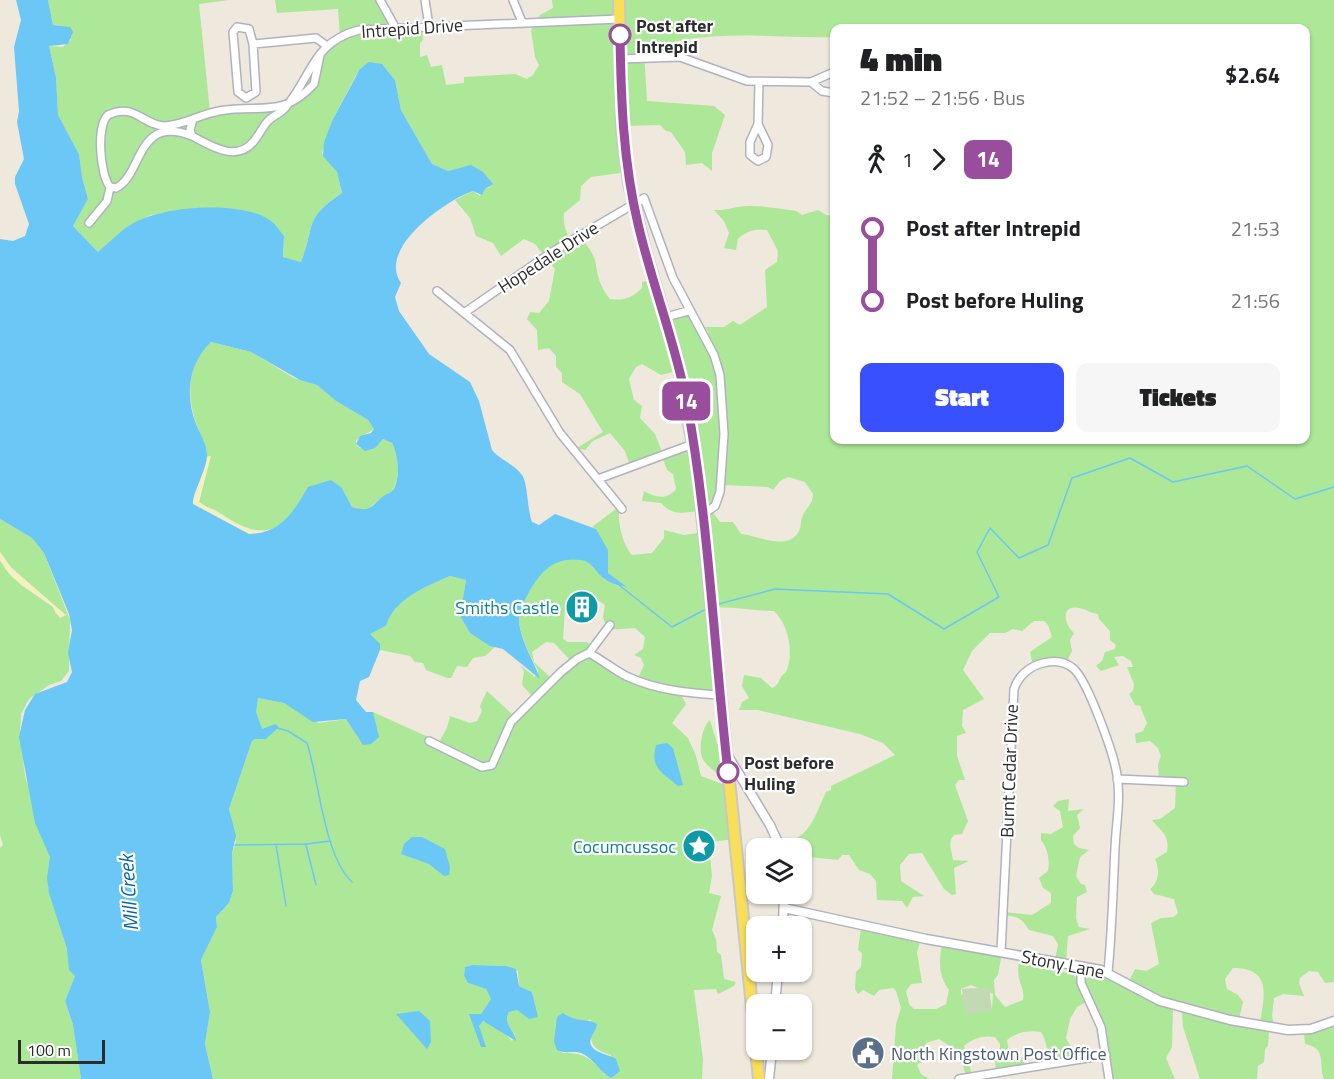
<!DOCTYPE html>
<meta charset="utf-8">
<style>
:root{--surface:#fff;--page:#f6f6f6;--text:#202124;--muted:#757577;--accent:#3950ff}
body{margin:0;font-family:"Titillium Web",sans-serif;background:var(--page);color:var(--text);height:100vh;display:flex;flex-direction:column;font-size:22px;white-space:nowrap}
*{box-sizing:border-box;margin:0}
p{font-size:20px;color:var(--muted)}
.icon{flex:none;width:33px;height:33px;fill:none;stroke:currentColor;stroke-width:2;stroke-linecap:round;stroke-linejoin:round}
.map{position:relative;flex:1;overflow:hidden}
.details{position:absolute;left:830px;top:24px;width:480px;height:420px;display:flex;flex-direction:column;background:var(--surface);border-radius:12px;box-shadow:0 2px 4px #0004}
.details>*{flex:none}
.badge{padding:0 12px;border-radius:9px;font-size:21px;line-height:39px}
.fabs{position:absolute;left:746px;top:838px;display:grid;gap:12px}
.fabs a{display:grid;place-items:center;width:66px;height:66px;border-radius:12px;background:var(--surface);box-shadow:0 2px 4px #0004;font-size:30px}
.scale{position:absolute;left:18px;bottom:15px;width:87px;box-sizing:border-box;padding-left:6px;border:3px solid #2c2c2c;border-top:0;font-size:16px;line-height:21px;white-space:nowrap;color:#2c2c2c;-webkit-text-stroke:4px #fff;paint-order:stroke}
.map>.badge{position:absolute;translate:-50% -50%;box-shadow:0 0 0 3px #fff}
.legs{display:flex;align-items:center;gap:9px;height:66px;padding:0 30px;font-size:20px}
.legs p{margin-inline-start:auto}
.head{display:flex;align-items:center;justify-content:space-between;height:102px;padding:0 30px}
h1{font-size:33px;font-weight:800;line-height:45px}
.primary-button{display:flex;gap:12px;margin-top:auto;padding:12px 30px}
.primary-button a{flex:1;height:69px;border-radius:12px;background:var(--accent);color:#fff;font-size:24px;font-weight:800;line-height:69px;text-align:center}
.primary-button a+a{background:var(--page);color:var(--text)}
ul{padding:0 30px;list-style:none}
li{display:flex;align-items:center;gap:21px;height:72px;font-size:22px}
li i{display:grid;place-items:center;width:9px;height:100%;margin:0 8px;background:currentColor}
li i::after{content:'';width:15px;height:15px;margin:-8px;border:4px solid;border-radius:50%;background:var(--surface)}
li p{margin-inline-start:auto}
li:first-child i{background:linear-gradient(#0000 50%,currentColor 0)}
li:last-child i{background:linear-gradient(currentColor 50%,#0000 0)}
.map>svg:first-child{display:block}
.green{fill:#ace897;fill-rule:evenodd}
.sand{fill:#f5f0bf}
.cemetery{fill:#c3d9b3}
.water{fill:#6bc7f6;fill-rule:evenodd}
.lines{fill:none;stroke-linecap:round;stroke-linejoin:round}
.stream{stroke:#6bc7f6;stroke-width:1.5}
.minor-casing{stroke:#b1b2c0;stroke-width:10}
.tertiary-casing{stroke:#b1b2c0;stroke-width:11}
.primary-casing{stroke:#c8c8c8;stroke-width:14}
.minor{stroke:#fff;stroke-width:7}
.tertiary{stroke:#fff;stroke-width:8}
.primary{stroke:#f9df57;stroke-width:10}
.line-1-casing{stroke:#fff;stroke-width:14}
.line-1{stroke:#994d9d;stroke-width:9}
.stop-1-dot{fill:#fff;stroke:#994d9d;stroke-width:3}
.labels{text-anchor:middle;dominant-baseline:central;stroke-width:4.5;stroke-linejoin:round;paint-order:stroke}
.stop-label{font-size:18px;font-weight:bold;fill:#2c2c2c;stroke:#fff;text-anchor:start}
.street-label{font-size:18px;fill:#2c2c2c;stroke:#fff}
.culture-label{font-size:18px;fill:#0d838f;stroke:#fff;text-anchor:end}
.service-label{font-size:18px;fill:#4e5e75;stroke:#fff;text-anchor:start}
.water-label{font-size:20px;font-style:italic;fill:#0563a6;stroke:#fff}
</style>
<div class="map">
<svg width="1334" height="1079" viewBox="0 0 1334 1079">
<rect width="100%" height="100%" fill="#eee8dd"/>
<path class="green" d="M48,0H229L199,4L210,112L252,111L290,101L312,64L340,37L338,9L277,13L275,0H380L395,27H422L423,40L420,43V57L427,55L431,67L442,65L446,85L464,83V77L515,74L527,79L533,75L539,65L535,57L531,30L540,15L553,8L552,0H1334V982L1325,983L1318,972L1309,971L1300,978L1299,983L1304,996L1283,994L1274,998L1272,1016L1274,1025L1260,1022C1265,994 1271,968 1233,968L1225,979L1227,989L1238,995L1243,1002L1239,1019C1201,1009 1164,1000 1129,981L1135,969L1146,971L1159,964L1151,923L1161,918L1174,917L1178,913L1174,899L1154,894L1150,889C1159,883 1160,869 1155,859L1167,852C1170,834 1161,832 1152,820L1160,819L1175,808L1176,783L1159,779L1158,764L1161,756L1158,748L1150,741L1136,743L1135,734L1143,731L1147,723L1140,706L1135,705L1129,694L1133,691L1134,684L1127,667H1133L1131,661L1123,656L1114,657L1119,665L1101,671L1096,666L1102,661L1105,652L1115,649L1116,645L1110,640V631L1099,619L1098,614C1090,613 1086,609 1079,608C1060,604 1064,625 1074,633L1070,640L1072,651L1066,663L1033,666L1030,652L1052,637L1048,625L1044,621H1034L1022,631L1013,629L1005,633H990L972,651L963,670L984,699L963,710L962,726L966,733L957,736V756L965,780H959L955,785L968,821L962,834L954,835C947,843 952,851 953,860L969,861L954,868L956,894L952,895L944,889L922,853L909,854L900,865L901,881L924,896L913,897L907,908L902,901L877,900L876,881L870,874L859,870L849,855H842L838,860L809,857L803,848L787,843C812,834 816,813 826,792L831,790V786L895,755L883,743L860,734L758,710H739L742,702L749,698L742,686L744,675L761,678L772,688C779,684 778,683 781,677C783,674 786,673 787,670C794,651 788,624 774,611C754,611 731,606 712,608L720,694L680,693L686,704L672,723L688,738L696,756L701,776L725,785L735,839L711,842L709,846L712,876L709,893L721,896L712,930L716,939L717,952L721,955L724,979L736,982L734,986L718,994L716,989L694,990L703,1059L702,1079H213L205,1044L210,1012L201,960L217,927L216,917L229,903L233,891L232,853L236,842L229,809L252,741L255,739H266L274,730L262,729C256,720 253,708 258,698L284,703L319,723L346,719L359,739L373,712L439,742L447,728L450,716L470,723L477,721L482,711L480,706L487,691L514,716L532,696L522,685L524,671L520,665L535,677L538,671C531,656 521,639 519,622C519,613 523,604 527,596C538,573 552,556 580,559C595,561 599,584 626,587L608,573V561L596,529L592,527L620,506C616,519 623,546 632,555L652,553L664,538V530L684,535L704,532L700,511C684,512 673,517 661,503L642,501L644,491C654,497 667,501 676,489L673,474L667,470L661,454L630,465L625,451L610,433L593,441L585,450L577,448L603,432L580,394L562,382V373L556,367V356L549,348L538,350L537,330L527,319L530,312L539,313L549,301L555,269L535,244L524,239L501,256L493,243L476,236L470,218L455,200L473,191L480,196L485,189L490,187L464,167L448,171L432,164L401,110L395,80L382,64L356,75L333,119L322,153L337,172L342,193C305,216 315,227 301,262L283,257L284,236L199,209L151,215L131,224L98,252L73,226L88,199L82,177L79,154L58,115L56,77L49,46L63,47L71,40L63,26L53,25ZM834,28H1305V440H834V216L826,215L818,210L802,215L796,211C781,209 766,206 752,206C738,205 727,211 714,210L724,221L729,233L724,248L736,250L738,239C748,230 754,229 767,230L778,251L777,262L765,270L767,307L740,325L733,321L724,327H705L709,333L704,335L689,312L666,316L654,279L642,282V288C632,298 624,301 610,299C601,288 598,279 596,265C595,255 586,244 580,236L571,240C565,230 563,224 564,213L580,200L581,186L591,177L627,172L623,126L660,125L666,131L671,132L685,152L686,165L702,163L712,171V153L725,115L714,106L647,101L644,52C701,26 772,39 834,37ZM642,364L661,375L680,370L693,441L662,452L655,434L640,418L642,406L634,400L629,379L636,367ZM788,477L805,482L813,494C813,504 807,507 803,515C800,521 802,527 798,533C786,551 756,535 741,534L733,522H720L712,511L724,485L768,487L773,490L780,481ZM583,590L605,605L603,617L607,630L635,628L645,637L643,649L634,655L641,658L644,665L637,680L591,653L593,648L587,642H568L563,639L565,608L573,594ZM546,642L554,643L571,661L551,678L534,662L532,652ZM472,965L506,966L518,971L519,986L532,992L535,1005L530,1019L517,1010L509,1012C505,1022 509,1027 515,1035L512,1041L503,1031L487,1021L481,1022L479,1026L469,1014H481L491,999L486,989L468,983L464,976L465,967ZM563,1013L574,1021L591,1020C590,1041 589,1049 611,1055L605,1075C592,1058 583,1052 562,1053L558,1050Z
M211,342L251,352L294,378L317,385L336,401L368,420L374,429L356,440V445L360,448L375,447L383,439L392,443C398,454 401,479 393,489C390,494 385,495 381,498C369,507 368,513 352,507L342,488C327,495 309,501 296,511C292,513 290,518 287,521C260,541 239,525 215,510C209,507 204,507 199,502L210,456L207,457C207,446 201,436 197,426C186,396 187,364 211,342Z
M0,519L32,538L44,553L70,620L69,671L61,681L49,685L29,699L21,714L20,733L25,776L51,858L48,887L75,976L65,1001L73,1025L81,1079H0V848L3,845L0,835V561L21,585L53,607L56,614L65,615L3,560L0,552Z
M450,576L466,580L460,616L470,633L495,647L485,656L473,658L467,667L457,666L451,678H447L426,670L423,663L415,662L410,656L380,650L379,644L369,634L386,626C394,599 425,587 450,576Z
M710,720C715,737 721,751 722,769L718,774C714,771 707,765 704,761C697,752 702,726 710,720Z
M1069,799L1068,811L1084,809L1077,815L1080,828L1073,836L1074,844L1079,848L1089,850L1080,857L1076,876L1081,884L1085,885L1087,892L1077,897L1076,918L1079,927L1090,929L1068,936L1066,962L1055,960L1058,944L1053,936L1029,930C1022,918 1018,917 1005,915V912L1032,915L1051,903V893L1043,888L1039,878L1048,871C1050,862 1048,848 1041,840V833L1051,834L1063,827L1060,811L1053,806L1058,801Z
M861,927L921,939L917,952L922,983L911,984L906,991L909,1004L914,1009H936L946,1004L949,990C938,975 939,961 942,943L1002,953L998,975L994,980L995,995L1005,1007L1023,1000C1026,988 1015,981 1019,963L1074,974L1086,1002L1077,1007L1070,1019L1066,1038L1072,1049V1061L1051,1064C1047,1053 1047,1041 1041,1032C1029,1030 1017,1032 1007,1040L1009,1052L1020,1060L1023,1056L1025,1068L996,1072L995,1060L1000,1054V1044L995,1037C985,1035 972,1038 964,1046L972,1075L966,1077L960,1053L939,1039L926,1043L924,1052L926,1059L917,1065L921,1074L929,1079H892L896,1024L901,1008L896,991L893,988L879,990L874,996L863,990L858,994L855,989L856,972L861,967L862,953L858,950ZM971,985L993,994L992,1009L961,994V989Z
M1094,974C1123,978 1146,1000 1173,1009L1172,1047L1166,1058L1175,1079H1114L1105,1029L1086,985L1085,979Z
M1182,1012L1269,1032L1268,1046L1265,1049L1264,1062L1258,1066L1257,1079H1200L1183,1027Z
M1334,1026V1079H1324C1318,1065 1328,1048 1305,1044L1304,1034Z"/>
<path class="sand" d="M211,456L199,502L232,522L252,531H265L249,534L193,504L207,457Z
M0,552L13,570L66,615L60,618C56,614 56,610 52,606C35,591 0,578 0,552Z"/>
<path class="cemetery" d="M989,987L992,1011L965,1015L962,989Z"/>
<path class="water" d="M16,0H48L53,25L70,27L73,32L68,44L49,46L56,77L58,115L79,154L82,177L88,199L73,226L98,252C109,243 118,233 130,225C158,206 238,200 268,219C274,222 279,230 284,236L283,257L301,262C316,225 303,219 342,193L337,172L323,156L324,142L333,119L360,69L369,62L382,64L395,80L401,110L432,164L448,171L471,165L483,172L493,184L485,189L482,195L473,191C444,201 377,249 401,283L395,297L399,311L429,354L470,382L479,401L492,450C500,460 513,463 522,475C528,483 527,509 532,522L539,525L555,514L596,529L608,550V573L627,587C595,583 597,562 581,560C553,556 539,573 527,596C523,604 519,612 519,622C521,642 534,661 540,679L503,649L490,646L470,633L460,616L466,580L450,576C425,587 394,599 386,626L370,634L380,644V650L369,677L360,681L356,700L366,712H373L379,737L371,744L363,745L346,719L313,722L284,703L258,698L256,712L262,729L275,724L279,727L266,739H255L252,741L229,809L236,836L232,853L233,891L229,903L216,917L217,927L201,960L210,1012L205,1044L213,1079H81L73,1025L65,1001L75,976L69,970L67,949L49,893L47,878L50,857L35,823L19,737L25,710L35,694L67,682L72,672L68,653L72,630L69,614L44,553L32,538L0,519V239L13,241L25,236L29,224L15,184V177L24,159L17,122L19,111L14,47L21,20ZM211,342L251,352L300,380L317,385L336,401L368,420L374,429L371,433L360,436L356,444L365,451L375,448L383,439L392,443C398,454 401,479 393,490C389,494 385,494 381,498C370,508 368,512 352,507L342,488L331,480L308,487C294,511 281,534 249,534L193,504C192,493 207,470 207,455C207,444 200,434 196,424C185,396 188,364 211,342Z
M667,743L673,748L683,785L678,786C662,772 650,769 656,745Z
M412,837H422L445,849L450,867L449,875L444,876L429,864L401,854L404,844Z
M472,965L506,966L516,969L519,986L532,992L538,1017L529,1019L517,1010L509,1012C503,1025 514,1029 516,1041L483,1021L479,1026L486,1047H481L469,1014H481L491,999L486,989L468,983L464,976L465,967Z
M419,1011L430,1021L431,1042L427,1049L396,1014Z
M563,1013C579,1024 585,1017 597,1024C596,1030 593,1033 591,1038C586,1052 608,1054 616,1059L620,1071L611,1078C600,1072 595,1061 585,1055C576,1049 566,1055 557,1050L554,1042L557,1017Z"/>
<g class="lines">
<path class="stream" d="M619,585L672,627L708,608
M715,605L775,589L888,594L944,629L999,597L977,552L990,528L1019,558L1048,545L1072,478L1130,458L1173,482L1247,466L1295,499L1334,487
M277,728L288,731L307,743C319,780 324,856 352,882
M235,845L306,844L330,841
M276,845L286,906
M306,845L316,885"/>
<g class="minor-casing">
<path id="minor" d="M380,0L395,27
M425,0L429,26
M513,0L522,22
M253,44L256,92L246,98L238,92L233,32L237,27L249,29L253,44L316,38L327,46
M621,59L680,57L747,81L811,82L834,72
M811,82L822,91L834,93
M193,119L190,130L192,136C211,146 237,163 254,141C259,135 262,128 267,122C272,116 280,114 285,108C312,77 312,42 359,30L619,19
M758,124L768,145L766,157L758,161L750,155V142L758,124L759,82
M110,187L116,188C143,175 136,114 192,136
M89,223L107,201L110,187C100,175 96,126 108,115C135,102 143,126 165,126C184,125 201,114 219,111C258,103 281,120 314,84L320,55
M437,291L510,350L560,433L622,509
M464,313L552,252L644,198L673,278L714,355L720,375L724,434L720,492L715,506L702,515
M666,317L688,311
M598,479L693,444
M589,653C602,660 613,669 626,676C656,690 687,693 719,695
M429,741L482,767L492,765L511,722L561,672L577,659L589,653L610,625
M1117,779L1184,782
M1001,952L1014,689C1018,676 1030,666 1043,663C1054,660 1065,661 1074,669C1088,682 1114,754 1117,775C1121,799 1116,824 1115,848C1113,890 1112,931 1108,972
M1081,966V983L1101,1027L1109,1079
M959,1079L1106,1055"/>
</g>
<g class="tertiary-casing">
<path id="tertiary" d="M728,756L770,825L781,849
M784,908L926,939L1101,970L1160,1001L1230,1020L1288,1030L1311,1029L1334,1021
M783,927L784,894
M775,1005L778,972
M769,1079L772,1050"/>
</g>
<g class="primary-casing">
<path id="primary" d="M619,0L622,132L629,183L645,250L678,362L698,474L756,1046
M756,1050L759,1079"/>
</g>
<use href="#minor" class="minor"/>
<use href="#tertiary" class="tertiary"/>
<use href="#primary" class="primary"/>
</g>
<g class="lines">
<g class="line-1-casing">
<path id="line-1" d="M620,35C621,99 623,161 638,224C652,284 675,342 687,403C709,524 714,649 728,772"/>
</g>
<use href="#line-1" class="line-1"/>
</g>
<defs>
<g id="building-disc" transform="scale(1.725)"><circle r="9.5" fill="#0f9aa8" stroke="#fff"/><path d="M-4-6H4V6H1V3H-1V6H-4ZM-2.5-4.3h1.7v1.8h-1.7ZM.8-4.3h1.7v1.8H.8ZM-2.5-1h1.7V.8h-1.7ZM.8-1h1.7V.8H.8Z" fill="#fff"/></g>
<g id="sight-disc" transform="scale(1.725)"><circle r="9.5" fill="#0f9aa8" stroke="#fff"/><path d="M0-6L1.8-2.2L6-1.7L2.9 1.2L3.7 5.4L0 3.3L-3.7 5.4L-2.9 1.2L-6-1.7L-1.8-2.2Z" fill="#fff"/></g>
<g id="civic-disc" transform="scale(1.725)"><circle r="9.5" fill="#5c6f8a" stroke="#fff"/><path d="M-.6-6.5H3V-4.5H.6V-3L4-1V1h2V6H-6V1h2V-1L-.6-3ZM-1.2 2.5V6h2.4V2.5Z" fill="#fff"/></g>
</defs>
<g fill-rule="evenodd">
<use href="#building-disc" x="582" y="607"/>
<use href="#sight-disc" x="699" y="846"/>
<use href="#civic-disc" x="868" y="1053"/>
</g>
<g class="stop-1-dot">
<circle cx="620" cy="35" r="10"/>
<circle cx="728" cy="772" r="10"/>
</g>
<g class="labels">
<g class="stop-label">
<text x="636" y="25">Post after<tspan x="636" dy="21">Intrepid</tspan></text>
<text x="744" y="762">Post before<tspan x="744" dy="21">Huling</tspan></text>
</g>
<g class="street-label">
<text transform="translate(412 28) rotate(-4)">Intrepid Drive</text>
<text transform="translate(548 257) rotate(-33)">Hopedale Drive</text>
<text transform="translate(1009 771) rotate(-88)">Burnt Cedar Drive</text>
<text transform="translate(1063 964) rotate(11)">Stony Lane</text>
</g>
<g class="culture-label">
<text x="559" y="607">Smiths Castle</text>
<text x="676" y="846">Cocumcussoc</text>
</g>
<g class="service-label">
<text x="891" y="1053">North Kingstown Post Office</text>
</g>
<g class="water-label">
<text transform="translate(128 893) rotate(-94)">Mill Creek</text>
</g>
</g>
</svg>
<div class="fabs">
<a><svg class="icon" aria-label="layers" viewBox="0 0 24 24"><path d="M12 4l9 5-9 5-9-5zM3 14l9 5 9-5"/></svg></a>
<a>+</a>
<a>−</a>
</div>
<div class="scale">100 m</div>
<b class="badge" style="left:686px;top:401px;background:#994d9d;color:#fff">14</b>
<section class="details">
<div class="head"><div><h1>4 min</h1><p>21:52 – 21:56 · Bus</p></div><b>$2.64</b></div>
<div class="legs"><svg class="icon" aria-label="walk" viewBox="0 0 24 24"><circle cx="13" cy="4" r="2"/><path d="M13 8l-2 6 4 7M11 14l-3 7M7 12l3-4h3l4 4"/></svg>1<svg class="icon" aria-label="forward" viewBox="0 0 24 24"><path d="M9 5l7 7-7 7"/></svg><b class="badge" style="background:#994d9d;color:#fff">14</b></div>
<ul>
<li><i style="color:#994d9d"></i><b>Post after Intrepid</b><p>21:53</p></li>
<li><i style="color:#994d9d"></i><b>Post before Huling</b><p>21:56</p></li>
</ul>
<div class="primary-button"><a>Start</a><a>Tickets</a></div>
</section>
</div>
